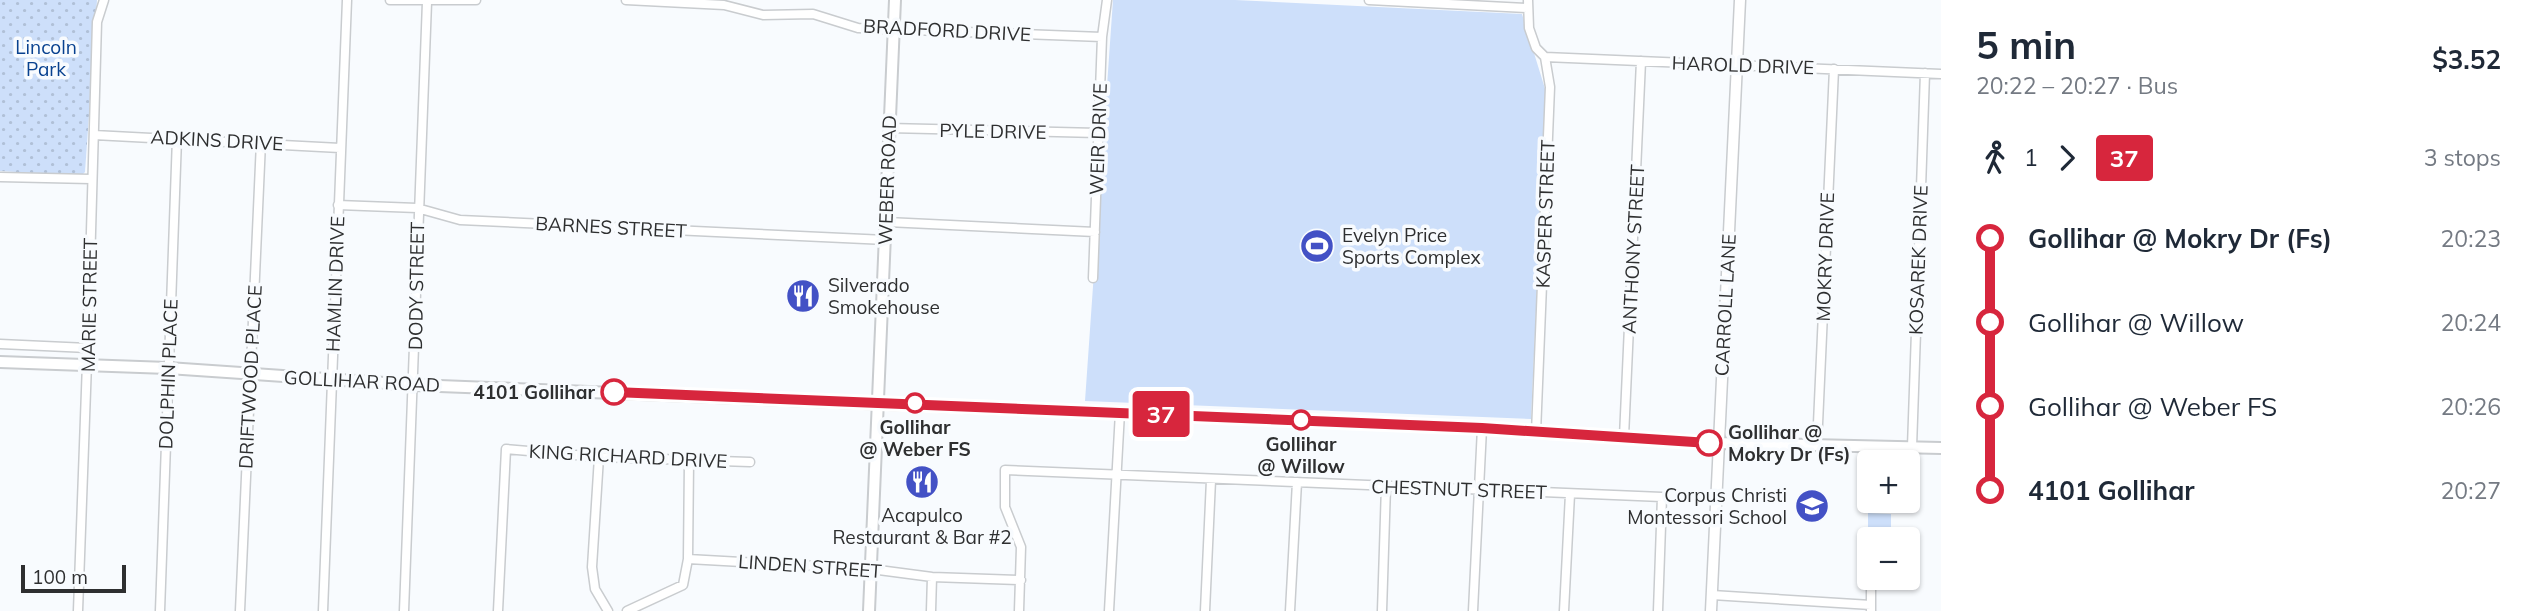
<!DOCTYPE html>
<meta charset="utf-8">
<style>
:root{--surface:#fff;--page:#f2f2f3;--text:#1f2937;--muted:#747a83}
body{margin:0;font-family:Mulish,sans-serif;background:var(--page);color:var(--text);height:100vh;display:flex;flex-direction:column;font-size:26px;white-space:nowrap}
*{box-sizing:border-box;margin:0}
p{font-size:23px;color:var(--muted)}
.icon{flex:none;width:38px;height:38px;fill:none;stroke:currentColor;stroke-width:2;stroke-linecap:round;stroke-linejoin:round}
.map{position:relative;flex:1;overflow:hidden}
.sheet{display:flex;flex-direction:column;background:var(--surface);width:595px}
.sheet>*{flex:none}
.badge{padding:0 14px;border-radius:5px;font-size:24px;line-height:46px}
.fabs{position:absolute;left:1857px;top:450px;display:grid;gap:14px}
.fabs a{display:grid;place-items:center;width:63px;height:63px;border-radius:7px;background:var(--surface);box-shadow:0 2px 5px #0004;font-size:35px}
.scale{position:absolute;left:21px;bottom:18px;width:105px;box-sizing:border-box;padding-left:7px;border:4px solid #2e2f30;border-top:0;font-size:19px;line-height:24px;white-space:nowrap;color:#2e2f30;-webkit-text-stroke:5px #f8fbfe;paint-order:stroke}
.map>.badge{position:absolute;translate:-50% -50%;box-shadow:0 0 0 4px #fff}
.legs{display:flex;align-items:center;gap:10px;height:77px;padding:0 35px;font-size:23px}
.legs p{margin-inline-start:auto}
.headline{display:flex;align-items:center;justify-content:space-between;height:119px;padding:0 35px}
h1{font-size:38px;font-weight:700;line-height:52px}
ul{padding:0 35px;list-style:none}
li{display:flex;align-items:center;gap:24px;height:84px;font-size:26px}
li i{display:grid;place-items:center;width:10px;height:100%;margin:0 9px;background:currentColor}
li i::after{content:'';width:18px;height:18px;margin:-9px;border:5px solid;border-radius:50%;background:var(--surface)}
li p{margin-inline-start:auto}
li:first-child i{background:linear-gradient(#0000 50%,currentColor 0)}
li:last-child i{background:linear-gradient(currentColor 50%,#0000 0)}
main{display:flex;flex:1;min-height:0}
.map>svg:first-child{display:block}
.grass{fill:#cddffa}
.park{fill:url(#park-dots)}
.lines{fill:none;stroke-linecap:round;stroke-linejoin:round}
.minor-casing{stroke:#c9cccf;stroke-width:11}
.tertiary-casing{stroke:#c9cccf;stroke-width:13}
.secondary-casing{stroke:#c9cccf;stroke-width:14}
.minor{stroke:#fff;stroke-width:8}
.tertiary{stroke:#fff;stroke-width:10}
.secondary{stroke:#fff;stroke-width:10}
.line-1-casing{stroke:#fff;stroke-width:16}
.line-1{stroke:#d7263d;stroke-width:10}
.stop-1-dot{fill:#fff;stroke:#d7263d;stroke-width:3.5}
.labels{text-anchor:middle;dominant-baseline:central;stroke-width:7;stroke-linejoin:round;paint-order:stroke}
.street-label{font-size:19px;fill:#2e2f30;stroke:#f8fbfe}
.park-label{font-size:19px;fill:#08418f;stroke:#f8fbfe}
.poi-label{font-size:19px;fill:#2e2f30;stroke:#f8fbfe;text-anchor:start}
.stop-label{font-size:19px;font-weight:bold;fill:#2e2f30;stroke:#f8fbfe}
</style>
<main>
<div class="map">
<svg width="1941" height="611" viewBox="0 0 1941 611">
<defs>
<pattern id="park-dots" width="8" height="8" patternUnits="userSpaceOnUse" patternTransform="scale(1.75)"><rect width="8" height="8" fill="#cddffa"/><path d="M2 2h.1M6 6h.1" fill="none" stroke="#b0c0d7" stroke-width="1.8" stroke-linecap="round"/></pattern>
</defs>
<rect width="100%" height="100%" fill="#f8fbfe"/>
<path class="grass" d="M1113,0H1235L1522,14L1546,92L1531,419L1085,401Z
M1868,513L1891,514V527H1868Z"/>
<path class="park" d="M0,0H97L85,172L81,176L0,171Z"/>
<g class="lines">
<g class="minor-casing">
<path id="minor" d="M390,0H476
M626,0L724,5L763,15L813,14L858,28L1102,37
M1369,0L1527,8
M1528,0L1529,28L1536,48L1545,57L1550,87L1536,433
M1545,57L1941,74
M888,128L1098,133
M94,135L340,148
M0,177L91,179
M338,205L417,208L460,220L886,240
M887,222L1095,232
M1093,278L1102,37L1107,0
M0,344L88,348
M1624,437L1641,61
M1817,446L1834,69
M1912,447L1925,73
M599,457L592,567L595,589L608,611
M1872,539V536
M688,559L871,569L932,577L1021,580
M1712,595L1871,605
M78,611C86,415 92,218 97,22L104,0
M160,611L177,138
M240,611L261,142
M323,611L347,0
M404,611L427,2
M498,611L506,449L599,457L750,462
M627,611L683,585L688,559L689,461
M931,611L932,577
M1019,611L1021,547L1005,507V470L1662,497L1658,611
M1109,611L1120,412
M1205,611L1211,480
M1290,611L1297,482
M1382,611L1386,486
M1473,611L1482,428
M1564,611L1570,494
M1871,611V578"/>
</g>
<g class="tertiary-casing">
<path id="tertiary" d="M1711,611L1740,0"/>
</g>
<g class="secondary-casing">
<path id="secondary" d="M0,362L168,368L414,385L1482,428L1718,443L1941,448
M869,611L895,0"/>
</g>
<use href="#minor" class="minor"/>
<use href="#tertiary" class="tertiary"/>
<use href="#secondary" class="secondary"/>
</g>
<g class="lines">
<g class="line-1-casing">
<path id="line-1" d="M614,392L1482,428L1709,443"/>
</g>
<use href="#line-1" class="line-1"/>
</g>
<defs>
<g id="stadium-disc" transform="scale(1.75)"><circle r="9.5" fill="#4351c5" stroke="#f8fbfe"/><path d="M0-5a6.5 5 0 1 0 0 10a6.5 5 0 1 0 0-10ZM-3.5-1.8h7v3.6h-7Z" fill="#fff"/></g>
<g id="restaurant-disc" transform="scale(1.75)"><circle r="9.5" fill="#4351c5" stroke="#f8fbfe"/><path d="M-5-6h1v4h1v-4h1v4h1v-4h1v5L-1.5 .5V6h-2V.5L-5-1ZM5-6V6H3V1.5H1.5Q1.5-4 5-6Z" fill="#fff"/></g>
<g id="school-disc" transform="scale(1.75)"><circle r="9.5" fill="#4351c5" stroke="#f8fbfe"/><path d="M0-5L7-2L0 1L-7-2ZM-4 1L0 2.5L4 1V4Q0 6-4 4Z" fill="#fff"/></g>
</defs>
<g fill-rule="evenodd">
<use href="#stadium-disc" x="1317" y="246"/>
<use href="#restaurant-disc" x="803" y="296"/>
<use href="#restaurant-disc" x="922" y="482"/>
<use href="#school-disc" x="1812" y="506"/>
</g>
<g class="stop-1-dot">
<circle cx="614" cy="392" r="12"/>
<circle cx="915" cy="403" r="9"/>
<circle cx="1301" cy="420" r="9"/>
<circle cx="1709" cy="443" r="12"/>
</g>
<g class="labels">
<g class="street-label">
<text transform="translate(947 30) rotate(3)">BRADFORD DRIVE</text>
<text transform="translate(1743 65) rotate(2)">HAROLD DRIVE</text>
<text transform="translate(993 131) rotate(1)">PYLE DRIVE</text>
<text transform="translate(1098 139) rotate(-88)">WEIR DRIVE</text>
<text transform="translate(217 140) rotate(3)">ADKINS DRIVE</text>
<text transform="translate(887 180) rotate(-88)">WEBER ROAD</text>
<text transform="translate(1545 214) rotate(-88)">KASPER STREET</text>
<text transform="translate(611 227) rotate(3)">BARNES STREET</text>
<text transform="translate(1633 249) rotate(-87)">ANTHONY STREET</text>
<text transform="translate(1825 257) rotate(-88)">MOKRY DRIVE</text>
<text transform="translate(1918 260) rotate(-88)">KOSAREK DRIVE</text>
<text transform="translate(335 284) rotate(-88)">HAMLIN DRIVE</text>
<text transform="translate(416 286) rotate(-89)">DODY STREET</text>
<text transform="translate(89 305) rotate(-89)">MARIE STREET</text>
<text transform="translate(1725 305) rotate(-87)">CARROLL LANE</text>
<text transform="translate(168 374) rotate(-88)">DOLPHIN PLACE</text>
<text transform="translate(250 377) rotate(-87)">DRIFTWOOD PLACE</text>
<text transform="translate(362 381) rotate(3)">GOLLIHAR ROAD</text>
<text transform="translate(628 456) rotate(3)">KING RICHARD DRIVE</text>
<text transform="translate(1459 489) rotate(2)">CHESTNUT STREET</text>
<text transform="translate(810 566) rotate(4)">LINDEN STREET</text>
</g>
<g class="park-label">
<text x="46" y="47">Lincoln<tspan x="46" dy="22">Park</tspan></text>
</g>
<g class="poi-label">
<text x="1342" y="235">Evelyn Price<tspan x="1342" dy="22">Sports Complex</tspan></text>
<text x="828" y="285">Silverado<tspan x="828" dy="22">Smokehouse</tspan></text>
<text x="1787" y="495" text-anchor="end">Corpus Christi<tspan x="1787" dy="22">Montessori School</tspan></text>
<text x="922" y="515" text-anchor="middle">Acapulco<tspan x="922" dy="22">Restaurant &amp; Bar #2</tspan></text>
</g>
<g class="stop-label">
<text x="595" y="392" text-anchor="end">4101 Gollihar</text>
<text x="915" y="427">Gollihar<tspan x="915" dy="22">@ Weber FS</tspan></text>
<text x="1728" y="432" text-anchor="start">Gollihar @<tspan x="1728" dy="22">Mokry Dr (Fs)</tspan></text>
<text x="1301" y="444">Gollihar<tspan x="1301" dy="22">@ Willow</tspan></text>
</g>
</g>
</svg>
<div class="fabs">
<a>+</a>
<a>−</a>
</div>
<div class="scale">100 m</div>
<b class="badge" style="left:1161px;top:414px;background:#d7263d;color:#fff">37</b>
</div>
<section class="sheet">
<div class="headline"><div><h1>5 min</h1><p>20:22 – 20:27 · Bus</p></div><b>$3.52</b></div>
<div class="legs"><svg class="icon" aria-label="walk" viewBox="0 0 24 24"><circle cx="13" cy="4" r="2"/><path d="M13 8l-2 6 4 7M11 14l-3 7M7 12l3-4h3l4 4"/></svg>1<svg class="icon" aria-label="forward" viewBox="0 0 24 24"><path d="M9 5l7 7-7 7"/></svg><b class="badge" style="background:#d7263d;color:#fff">37</b><p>3 stops</p></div>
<ul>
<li><i style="color:#d7263d"></i><b>Gollihar @ Mokry Dr (Fs)</b><p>20:23</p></li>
<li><i style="color:#d7263d"></i><span>Gollihar @ Willow</span><p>20:24</p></li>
<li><i style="color:#d7263d"></i><span>Gollihar @ Weber FS</span><p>20:26</p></li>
<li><i style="color:#d7263d"></i><b>4101 Gollihar</b><p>20:27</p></li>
</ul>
</section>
</main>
